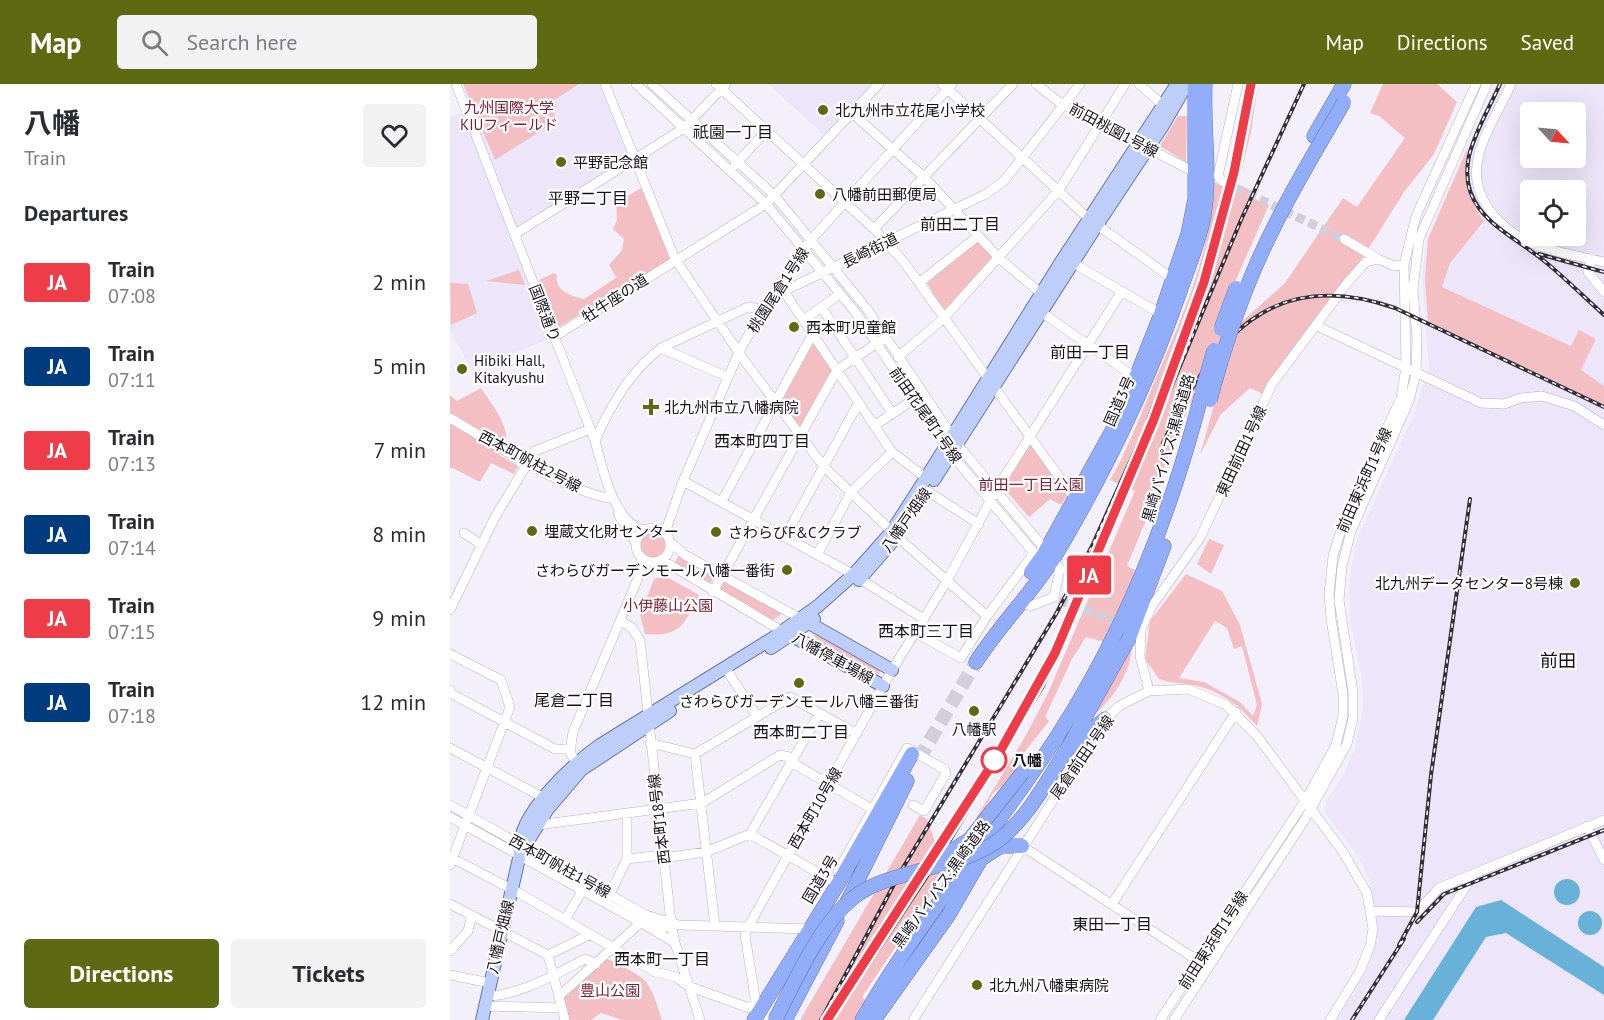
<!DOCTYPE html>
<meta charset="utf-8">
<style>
:root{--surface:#fff;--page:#f2f2f3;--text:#2b2b33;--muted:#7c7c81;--accent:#5e6a11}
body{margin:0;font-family:"PT Sans","Noto Sans JP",sans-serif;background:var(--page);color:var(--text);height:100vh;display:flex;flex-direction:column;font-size:22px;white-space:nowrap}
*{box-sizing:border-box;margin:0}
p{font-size:20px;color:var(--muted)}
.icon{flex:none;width:33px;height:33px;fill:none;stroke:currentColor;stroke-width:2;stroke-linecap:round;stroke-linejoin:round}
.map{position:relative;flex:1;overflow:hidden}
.sheet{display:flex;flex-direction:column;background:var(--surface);width:450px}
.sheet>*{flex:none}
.badge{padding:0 12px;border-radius:4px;font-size:21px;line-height:39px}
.needle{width:39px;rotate:116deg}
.tools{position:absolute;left:1070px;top:18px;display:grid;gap:12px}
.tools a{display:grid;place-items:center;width:66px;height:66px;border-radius:6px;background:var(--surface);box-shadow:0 6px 24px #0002;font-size:30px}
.map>.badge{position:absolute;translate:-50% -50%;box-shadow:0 0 0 3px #fff}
h2{padding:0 24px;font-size:22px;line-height:54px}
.round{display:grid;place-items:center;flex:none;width:63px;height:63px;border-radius:6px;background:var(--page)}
.overview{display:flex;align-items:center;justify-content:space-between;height:102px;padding:0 24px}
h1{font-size:28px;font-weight:700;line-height:45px}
.primary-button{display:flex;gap:12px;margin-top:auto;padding:12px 24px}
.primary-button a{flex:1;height:69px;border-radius:6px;background:var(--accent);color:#fff;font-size:24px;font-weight:700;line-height:69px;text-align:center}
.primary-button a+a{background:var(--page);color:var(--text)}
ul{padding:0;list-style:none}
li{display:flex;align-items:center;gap:18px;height:84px;padding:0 24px}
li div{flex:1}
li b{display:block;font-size:22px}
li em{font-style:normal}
li .badge{min-width:66px;font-weight:700;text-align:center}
header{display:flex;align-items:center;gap:36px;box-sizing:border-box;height:84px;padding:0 30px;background:var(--accent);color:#fff}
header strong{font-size:28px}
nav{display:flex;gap:33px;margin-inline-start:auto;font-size:21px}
.search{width:420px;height:54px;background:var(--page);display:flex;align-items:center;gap:15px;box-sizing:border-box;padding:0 21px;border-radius:6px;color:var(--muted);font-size:22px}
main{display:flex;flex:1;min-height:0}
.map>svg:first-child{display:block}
.built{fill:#ede5fa;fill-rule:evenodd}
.green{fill:#f4bfc3;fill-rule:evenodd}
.water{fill:#68b2da}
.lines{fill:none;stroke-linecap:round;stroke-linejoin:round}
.minor-tunnel{stroke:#d3cfda;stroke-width:9;stroke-dasharray:9 4.5;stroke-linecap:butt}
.highway-tunnel{stroke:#d3cfda;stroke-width:14;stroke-dasharray:14 7;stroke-linecap:butt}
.minor-casing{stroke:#bbb1cb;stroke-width:10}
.major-casing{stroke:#6777ac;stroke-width:14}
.highway-casing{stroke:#6777ac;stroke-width:15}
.minor{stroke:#fff;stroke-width:9}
.major{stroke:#becefb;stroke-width:12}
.highway{stroke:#92adf9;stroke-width:14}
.rail-casing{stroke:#332f39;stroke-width:4}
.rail{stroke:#fff;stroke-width:1.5;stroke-dasharray:4.5;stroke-linecap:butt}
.highway-bridge-casing{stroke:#6777ac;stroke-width:15;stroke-linecap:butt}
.highway-bridge{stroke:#92adf9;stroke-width:14}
.line-casing{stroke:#fff;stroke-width:14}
.line{stroke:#ee3d49;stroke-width:9}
.poi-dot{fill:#5e6a11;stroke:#fff;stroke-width:2}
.stop-dot{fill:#fff;stroke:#ee3d49;stroke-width:3}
.labels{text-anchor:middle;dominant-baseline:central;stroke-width:4.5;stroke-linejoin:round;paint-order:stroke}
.park-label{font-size:15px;fill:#7b2033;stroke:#fff}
.poi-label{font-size:15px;fill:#16121c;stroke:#fff;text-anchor:start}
.street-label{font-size:15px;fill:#16121c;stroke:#fff}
.stop-label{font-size:15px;font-weight:bold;fill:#16121c;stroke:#fff;text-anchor:start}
.neighbourhood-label{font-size:16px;fill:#16121c;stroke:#fff}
.quarter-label{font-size:18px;fill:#16121c;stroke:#fff}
</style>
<header>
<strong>Map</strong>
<div class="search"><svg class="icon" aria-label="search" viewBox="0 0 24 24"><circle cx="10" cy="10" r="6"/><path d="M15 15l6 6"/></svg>Search here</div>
<nav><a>Map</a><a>Directions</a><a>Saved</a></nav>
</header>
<main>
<section class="sheet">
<div class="overview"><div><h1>八幡</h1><p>Train</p></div><a class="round"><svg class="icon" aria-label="heart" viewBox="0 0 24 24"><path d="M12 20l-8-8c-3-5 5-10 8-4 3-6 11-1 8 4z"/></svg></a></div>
<h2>Departures</h2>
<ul>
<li><span class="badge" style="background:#ee3d49;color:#fff">JA</span><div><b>Train</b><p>07:08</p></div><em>2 min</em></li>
<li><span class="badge" style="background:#003b80;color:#fff">JA</span><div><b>Train</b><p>07:11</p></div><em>5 min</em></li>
<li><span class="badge" style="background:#ee3d49;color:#fff">JA</span><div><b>Train</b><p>07:13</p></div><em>7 min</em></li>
<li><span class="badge" style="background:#003b80;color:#fff">JA</span><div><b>Train</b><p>07:14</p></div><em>8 min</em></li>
<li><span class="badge" style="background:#ee3d49;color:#fff">JA</span><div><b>Train</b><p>07:15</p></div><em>9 min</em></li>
<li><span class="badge" style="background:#003b80;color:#fff">JA</span><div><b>Train</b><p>07:18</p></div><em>12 min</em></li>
</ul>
<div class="primary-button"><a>Directions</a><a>Tickets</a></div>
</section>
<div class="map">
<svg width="1154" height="936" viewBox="0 0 1154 936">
<rect width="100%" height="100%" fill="#f4f0fb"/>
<path class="built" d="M13,0H155L185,74L65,150L104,253L22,286L0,247V34L23,25Z
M318,0H422L375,52Z
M1046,0H1154V936H886L915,888L926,859L927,839L919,795L905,768L875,729L876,717L894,690L905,665L913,623L912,596L901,541L899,508L902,478L909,451L963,332L979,284L972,191L977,155ZM1080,28H1125V74H1080ZM1080,106H1125V152H1080Z"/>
<path class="green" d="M13,0H129L98,20L108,36L45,76Z
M804,0H808L801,48L788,101L801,106L798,112L819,121L781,207L787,242L835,199L893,114L907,123L955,54L929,32L920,29L933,0H987L1007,18L984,70L954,108L912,175L824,290L813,310L800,304L771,330L750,371L780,264L744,311L710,393L713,395L677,482L689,488L655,558L636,553L622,575L595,633L599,637L570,674L572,680L562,695L543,709L528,738L525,736L576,651L598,609L685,407L660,396C678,365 690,332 704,299C731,236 762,167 764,98L782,107Z
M728,32H737L736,78L711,63V60Z
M1018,63C1015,95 1015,110 1034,137L1000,179L992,203L1121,262L1129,246L1146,255L1131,286L1154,302V321L978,237L975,195L978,155Z
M193,103L220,175L109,243L89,196L104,189L107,191C104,207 121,212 134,215L170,191L166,193L159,181L172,166L174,155L163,145L167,136L166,119Z
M525,158H530L544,175L494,227L477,199Z
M69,186L75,201L36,197Z
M0,199L18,200L27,229L1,241Z
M361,260H365L383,285L351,342H348L331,316Z
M31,304C40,318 59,340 56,358C55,362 51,368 49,371L68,382L64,390L41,379L30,398L3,384L0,385V311L7,317Z
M579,360L583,361L617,411L611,421L600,415L579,433L553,403Z
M190 462a13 13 0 1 1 26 0a13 13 0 1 1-26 0Z
M759,455L774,461L761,490L747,480Z
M229,471L264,491L260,501L224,480Z
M736,490L772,507L790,541L812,620L807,642C790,622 770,606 743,601C731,599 720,599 709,595L695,575L700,537ZM765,537L777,544L784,565L792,562L807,621L803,632L790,618L754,598L729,594Z
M215,492L249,511C234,541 231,553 195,550L190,531L204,495Z
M273,496L333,529L323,536L270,507Z
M367,550L431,586L426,594L359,556Z
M682,561C681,588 664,614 644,631Z
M470,731L477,735L496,788L412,913L418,919L408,936H350Z
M156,874C197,896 198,890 212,936H173L151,929L141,936H117L113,918L114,910Z"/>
<path class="water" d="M1104 808a13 13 0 1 1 26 0a13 13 0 1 1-26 0Z
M1051,816L1154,883V911L1056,849L1036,853L983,936H954L1026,823Z
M1128 839a12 12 0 1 1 24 0a12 12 0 1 1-24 0Z"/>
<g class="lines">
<path class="minor-tunnel" d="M773,98L894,155
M609,516L675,541"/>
<path class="highway-tunnel" d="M469,675L526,578"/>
<g class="minor-casing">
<path id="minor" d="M6,0L145,357C152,381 164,443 196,446
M155,0L225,175L294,276L374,383L452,457L537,532
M186,0L316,120L406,229L501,370L584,469L594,470L590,459L508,361L417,225L325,112L202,0
M266,0L424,145L454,178L620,408L627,412
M492,0L639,135L723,195
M586,0L609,18L744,88
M689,0L714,22
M1061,0C1050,25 1030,54 1027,81C1022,118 1055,149 1086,161C1107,169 1132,173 1154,178
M402,29L474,93L549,174L595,213
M285,81L316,47
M773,98L768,92L788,0
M424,145L563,0
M65,150L234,44L276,0
M894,155L928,175
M1141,175L1138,188L1154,208
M623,179L711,230
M470,198L528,152
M331,203L442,368L476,394
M334,207L536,110L554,97L630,0
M372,224L442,329
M591,228L686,294
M353,236L390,210
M867,242L1031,319L1054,320L1071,314L1092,312L1124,322L1154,341
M104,253L316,120L429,0
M211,264L278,293
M448,273L494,234L609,106L675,0
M0,334C34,354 126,413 162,414
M424,342L467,313
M145,357C160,322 180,287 211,264L298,223L313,225
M233,397L397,487L474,535
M477,407L529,440
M272,417L362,251
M168,430L186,459
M186 461a17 17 0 1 1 34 0a17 17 0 1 1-34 0Z
M14,449L32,461
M215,449L233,397L289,268L313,225L360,157L502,0
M335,453L408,320
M220,458L235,471L351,535
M367,471L401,408L442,368
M212,476L332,547
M263,508L387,286L432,256
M569,518L581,522L604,513L610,485L602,473
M0,526L45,433L85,367L140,345
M171,537L182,544L190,556L221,839L225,859L250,936
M466,549L511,574L537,532L584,469
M0,570L51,596L60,623L0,781
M276,585L306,631
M0,606L2,610L105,665H120
M699,607L690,572L691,546L702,522L750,454L822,300L898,198L916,178L928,175L944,182L954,181
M653,638L669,622L699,607L738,605L776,621L807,652L893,768L917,809L923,845L920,862L910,887L880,936
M200,659L245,670L340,613L407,650
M0,664L94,714
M245,670L265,842
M341,678L422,725
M129,684L120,668L123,648L191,487L193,481L191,473
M0,721L196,831L229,841L360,845
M177,730V775
M0,733L188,837L214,844L221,839
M88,741L252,719L330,671L344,674
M1137,742L1154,776
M300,750L369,630
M572,762L753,880
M0,773L69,809L205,888L226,893L238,902L299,924L306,919
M213,774L256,768L300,750L388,800
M388,787L457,664L494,685L496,689L474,727L463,721
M158,814L177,775L213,771
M0,820L98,871L115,936
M662,820L786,628
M920,827L967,828L989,804L1154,736
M115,836L135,802
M0,867L18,847L22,831
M98,871L139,851
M0,891L40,899
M37,912C68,912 108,889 135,875L146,880
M109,912L188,841V837L225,859
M35,922L112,924
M313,923L306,919L295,851L298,843L442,586L497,497L546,406L672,207
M463,936L642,655
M710,936L855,717L886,661L893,632V610L881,535L879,510L883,472L894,436L951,314L956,283L954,181L966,132L1026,0
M724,936L854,737L897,660L903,634V608L889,516L892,482L901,447L959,317L966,289L967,254L963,205L969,155L1037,0
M929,936L1024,790"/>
</g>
<g class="major-casing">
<path id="major" d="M484,396L647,141L712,43L737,0
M409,496L443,457
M352,535L442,586
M337,549L433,602
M321,564L364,535
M70,770L97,726L131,686L220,627
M32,936L70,770C64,733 122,681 150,661L323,554L368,522L403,491L422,470L442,447L476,394L611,178L727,0"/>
</g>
<g class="highway-casing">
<path id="highway" d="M864,52L894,0
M581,488L594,470L672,329L711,230L738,150L745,115V0
M526,578C550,541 582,509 605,472C655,388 697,302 729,210C738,184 749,158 754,132C761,89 753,44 755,0
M618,664L679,554L714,462
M627,664L637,650L655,635
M396,820L457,697
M304,936L388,800L462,670
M335,936L387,837
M412,936C470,835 545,748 608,651C675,547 720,433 751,313
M424,936L498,832L531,775L551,762H572"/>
</g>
<use href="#minor" class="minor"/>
<use href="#major" class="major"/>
<use href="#highway" class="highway"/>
<g class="rail-casing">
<path id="rail" d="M1050,0C1040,23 1025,47 1019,72C1007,129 1057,147 1093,176C1114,193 1134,213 1154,231
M1089,170L1154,188
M739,241L774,127L801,0
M698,336L738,232
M713,359C763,255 820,181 945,224L1154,323
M967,838L994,810L1154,746
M949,861L967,828L981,691L1020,415
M371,936L454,782L606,530L642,462L689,358
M382,936L491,771L593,602L667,433L791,136L854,0
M902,936L954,855"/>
</g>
<use href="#rail" class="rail"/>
<g class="highway-bridge-casing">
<path id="highway-bridge" d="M771,245L786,204
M752,308L764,266
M760,316C776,256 796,198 824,143C845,100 870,60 894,18
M490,774L520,755L573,688
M325,936C345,898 369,841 403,814C424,797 453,792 479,784C501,778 523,773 543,760C576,739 597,696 618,664"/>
</g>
<use href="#highway-bridge" class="highway-bridge"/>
</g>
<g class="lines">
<g class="line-casing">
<path id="line" d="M377,936L548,671L605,569L704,335L754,198L784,88L801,0"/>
</g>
<use href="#line" class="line"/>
</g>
<g class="poi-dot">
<circle cx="373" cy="26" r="6"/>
<circle cx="111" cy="78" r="6"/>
<circle cx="370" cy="110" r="6"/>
<circle cx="344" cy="243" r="6"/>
<circle cx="12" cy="285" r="6"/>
<path d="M198 314h6v6h6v6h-6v6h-6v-6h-6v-6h6z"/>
<circle cx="82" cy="447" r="6"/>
<circle cx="266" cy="448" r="6"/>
<circle cx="337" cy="486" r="6"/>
<circle cx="1125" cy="499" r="6"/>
<circle cx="349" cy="599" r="6"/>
<circle cx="524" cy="627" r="6"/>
<circle cx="527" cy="901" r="6"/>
</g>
<circle class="stop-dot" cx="544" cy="676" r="12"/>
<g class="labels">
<g class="park-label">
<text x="59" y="23">九州国際大学<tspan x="59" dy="17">KIUフィールド</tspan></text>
<text x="581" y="400">前田一丁目公園</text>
<text x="218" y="521">小伊藤山公園</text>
<text x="160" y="906">豊山公園</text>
</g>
<g class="poi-label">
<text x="385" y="26">北九州市立花尾小学校</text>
<text x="123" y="78">平野記念館</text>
<text x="382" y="110">八幡前田郵便局</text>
<text x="356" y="243">西本町児童館</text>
<text x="24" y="276">Hibiki Hall,<tspan x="24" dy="17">Kitakyushu</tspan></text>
<text x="214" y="323">北九州市立八幡病院</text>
<text x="94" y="447">埋蔵文化財センター</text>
<text x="278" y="448">さわらびF&amp;Cクラブ</text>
<text x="325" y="486" text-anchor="end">さわらびガーデンモール八幡一番街</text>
<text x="1113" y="499" text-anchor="end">北九州データセンター8号棟</text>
<text x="349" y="617" text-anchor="middle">さわらびガーデンモール八幡三番街</text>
<text x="524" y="645" text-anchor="middle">八幡駅</text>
<text x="539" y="901">北九州八幡東病院</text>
</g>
<g class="street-label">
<text transform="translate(664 46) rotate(28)">前田桃園1号線</text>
<text transform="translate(420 166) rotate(-26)">長崎街道</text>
<text transform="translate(328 206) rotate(-57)">桃園尾倉1号線</text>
<text transform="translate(165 214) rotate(-33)">牡牛座の道</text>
<text transform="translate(95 229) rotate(69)">国際通り</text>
<text transform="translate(669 317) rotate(-66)">国道3号</text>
<text transform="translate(476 331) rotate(55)">前田花尾町1号線</text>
<text transform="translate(718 364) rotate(-74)">黒崎バイパス;黒崎道路</text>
<text transform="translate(791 367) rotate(-65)">東田前田1号線</text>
<text transform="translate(80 377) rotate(28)">西本町帆柱2号線</text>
<text transform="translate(914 396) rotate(-66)">前田東浜町1号線</text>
<text transform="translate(456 436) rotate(-55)">八幡戸畑線</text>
<text transform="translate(383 574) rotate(29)">八幡停車場線</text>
<text transform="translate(632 673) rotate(-55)">尾倉前田1号線</text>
<text transform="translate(365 724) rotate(-60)">西本町10号線</text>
<text transform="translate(209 735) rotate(-97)">西本町18号線</text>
<text transform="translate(110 782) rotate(29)">西本町帆柱1号線</text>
<text transform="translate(370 795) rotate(-59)">国道3号</text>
<text transform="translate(491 800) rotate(-54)">黒崎バイパス;黒崎道路</text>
<text transform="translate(50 853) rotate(-77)">八幡戸畑線</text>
<text transform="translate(763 856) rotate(-57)">前田東浜町1号線</text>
</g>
<g class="stop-label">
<text x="562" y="676">八幡</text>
</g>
<g class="neighbourhood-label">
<text x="283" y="48">祇園一丁目</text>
<text x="138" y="114">平野二丁目</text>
<text x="510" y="140">前田二丁目</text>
<text x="640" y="268">前田一丁目</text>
<text x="312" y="357">西本町四丁目</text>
<text x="476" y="547">西本町三丁目</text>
<text x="124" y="616">尾倉二丁目</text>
<text x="351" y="648">西本町二丁目</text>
<text x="662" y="840">東田一丁目</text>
<text x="212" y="875">西本町一丁目</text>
</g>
<g class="quarter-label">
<text x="1108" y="576">前田</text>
</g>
</g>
</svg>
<div class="tools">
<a><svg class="needle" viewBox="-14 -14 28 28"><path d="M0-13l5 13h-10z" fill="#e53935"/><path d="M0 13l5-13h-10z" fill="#7c7c81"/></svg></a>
<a><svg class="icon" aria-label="locate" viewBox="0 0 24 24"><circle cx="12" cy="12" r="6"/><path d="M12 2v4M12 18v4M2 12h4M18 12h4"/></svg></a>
</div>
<b class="badge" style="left:639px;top:491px;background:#ee3d49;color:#fff">JA</b>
</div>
</main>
